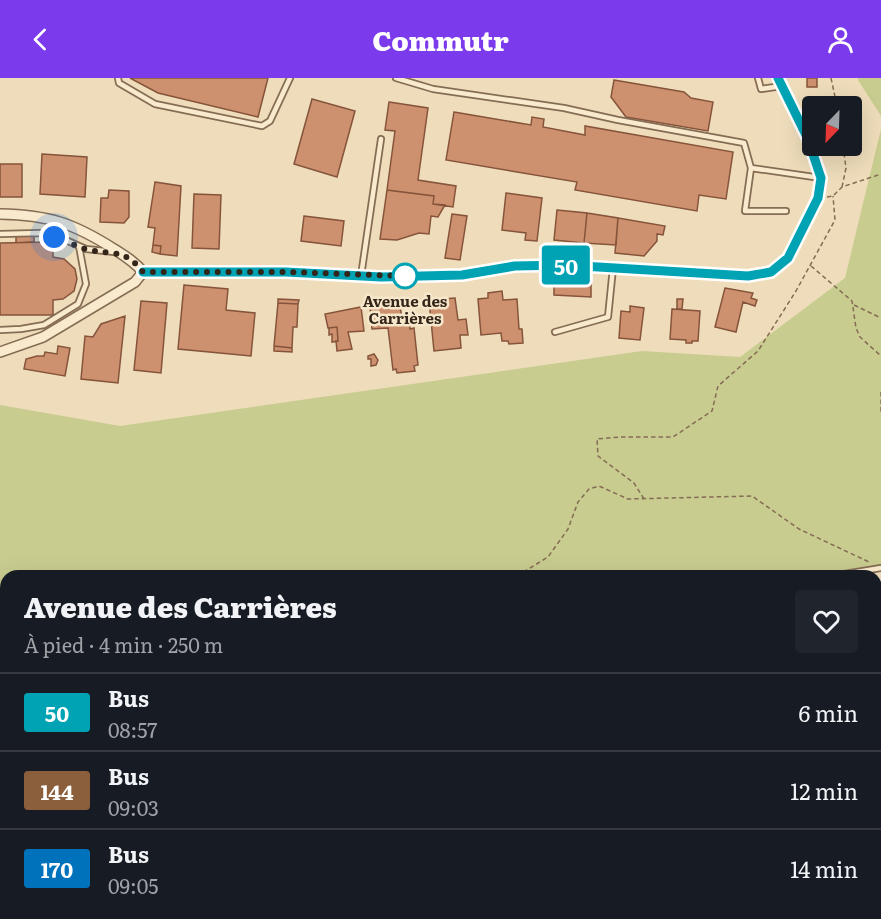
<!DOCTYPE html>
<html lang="fr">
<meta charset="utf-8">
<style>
:root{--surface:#171b24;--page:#20242c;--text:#f1f3f6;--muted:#9ea1a6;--line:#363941;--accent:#7c3aed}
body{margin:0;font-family:Literata,serif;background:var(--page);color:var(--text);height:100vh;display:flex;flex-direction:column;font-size:22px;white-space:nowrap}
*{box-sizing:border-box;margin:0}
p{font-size:20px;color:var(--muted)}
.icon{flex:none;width:33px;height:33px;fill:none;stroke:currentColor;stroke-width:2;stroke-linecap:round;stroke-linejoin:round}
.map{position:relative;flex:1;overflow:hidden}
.panel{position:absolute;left:0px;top:492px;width:882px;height:350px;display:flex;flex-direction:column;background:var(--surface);border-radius:18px 18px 0 0;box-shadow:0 6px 24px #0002}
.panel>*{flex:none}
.badge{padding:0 12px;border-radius:4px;font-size:21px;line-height:39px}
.needle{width:39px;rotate:203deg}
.controls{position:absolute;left:802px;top:18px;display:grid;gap:12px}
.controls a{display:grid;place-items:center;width:60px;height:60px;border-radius:6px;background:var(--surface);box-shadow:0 6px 24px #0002;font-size:30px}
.you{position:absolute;width:30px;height:30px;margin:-15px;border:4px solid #fff;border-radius:50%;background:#1a73e8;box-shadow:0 0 0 9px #1a73e833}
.map>.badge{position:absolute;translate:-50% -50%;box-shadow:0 0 0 3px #fff}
.round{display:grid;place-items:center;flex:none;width:63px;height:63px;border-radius:6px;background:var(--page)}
.headline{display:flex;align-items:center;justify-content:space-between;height:102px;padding:0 24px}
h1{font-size:28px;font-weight:800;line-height:45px}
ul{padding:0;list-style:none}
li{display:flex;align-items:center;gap:18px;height:78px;padding:0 24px;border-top:2px solid var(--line)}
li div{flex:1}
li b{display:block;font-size:22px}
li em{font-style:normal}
li .badge{min-width:66px;font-weight:700;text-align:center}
header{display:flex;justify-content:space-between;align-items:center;height:78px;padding:0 24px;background:var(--accent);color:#fff;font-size:27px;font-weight:800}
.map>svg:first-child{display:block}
.green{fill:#c8cc8f}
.building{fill:#ce916f;stroke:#85543a;stroke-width:1.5}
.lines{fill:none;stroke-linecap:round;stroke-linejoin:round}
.lane-casing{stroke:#856c55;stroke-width:8}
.street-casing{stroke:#856c55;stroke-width:12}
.path{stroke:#856c55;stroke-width:1.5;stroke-dasharray:4.5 3;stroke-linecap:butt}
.lane{stroke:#f9eacd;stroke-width:4.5}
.street{stroke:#f9eacd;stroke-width:9}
.line-casing{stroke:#fff;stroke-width:14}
.line{stroke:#00a3b4;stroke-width:9}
.walk{stroke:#34251a;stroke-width:6;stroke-dasharray:0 10.8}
.stop-dot{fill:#fff;stroke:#00a3b4;stroke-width:3}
.labels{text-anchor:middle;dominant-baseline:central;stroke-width:5;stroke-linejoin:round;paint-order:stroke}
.stop-label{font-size:15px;font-weight:bold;fill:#34251a;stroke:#f6e7ca}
</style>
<header><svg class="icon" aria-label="back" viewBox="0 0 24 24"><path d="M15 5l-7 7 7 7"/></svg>Commutr<svg class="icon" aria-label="person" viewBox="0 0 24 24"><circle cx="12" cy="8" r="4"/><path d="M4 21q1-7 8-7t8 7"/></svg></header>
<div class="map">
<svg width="881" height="841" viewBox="0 0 881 841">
<rect width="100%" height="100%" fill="#eedcba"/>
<path class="green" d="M858,0H881V38L858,2Z
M881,51V487L807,498H6V836H143L136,841H0V327L120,348L642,273L740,279L845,200Z
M876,678H881V814L876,813Z
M498,836H707L706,841H500Z"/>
<path class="building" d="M130,0H268L258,39L158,15Z
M807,0H817V9H807Z
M614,2L684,14L691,20L713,24L708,53L626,39L611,19Z
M312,21L355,33L337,99L294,86Z
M389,24L428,30L418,102L456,108L453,129L433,126L434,118L387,112L395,53L385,52Z
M454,34L531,47L532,39L544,41L543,49L585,57V48L733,74L726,121L699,117L697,133L575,112L577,104L446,82Z
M42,76L87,79L85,119L40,116Z
M0,86H22V119H0Z
M155,104L181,108L177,178L160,176L161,168L153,167L155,150L148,149Z
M109,112L129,113V139L124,145L100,144L101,120H108Z
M387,112L434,118L433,126L445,127L438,139L431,138L429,156L419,155L397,162L380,161Z
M506,115L542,120L537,163L525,162L526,155L502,152Z
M194,116L221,117L219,171L192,170Z
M557,132L587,135L584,165L554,162Z
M587,135L618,140L616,167L584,165Z
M452,136L467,138L460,182L445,180Z
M304,138L344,143L341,168L301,163Z
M618,140L665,148L663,157L657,156V163L644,178L615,175Z
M16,158H34V164L16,165Z
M53,164V179L64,181L75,191L77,201L74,213L63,221L53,222V237H0V165Z
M153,167L161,168L160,176L152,174Z
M554,203L591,205V219L554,217Z
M184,207L228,211L226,232L255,235L251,278L178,271Z
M725,210L753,215L751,220L757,222L755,228L743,224L736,254L715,249Z
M502,213L503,222L517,221L519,251H522L523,265L509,266L508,263H502L501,255L481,257L478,221L488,220V215Z
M455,220L458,242L466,241L468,257H460L461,270L434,273L429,222Z
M278,221L299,222L298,226L278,225Z
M677,221H683L682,231H677Z
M141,223L167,225L161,295L134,292Z
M278,225L298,226L297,249H293L292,270L274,268Z
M385,226L386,231L400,229L402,240H409L410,251L414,250L418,287L414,288L415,293L397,295L396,291L393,292L388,250L372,251L370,228Z
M630,228L644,230L640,262L619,260L621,233L630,234Z
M361,229L364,253L348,254L352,271L337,273L336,263H338L337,249L328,250L325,236Z
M672,231L700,233L698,263H692V265H686V262L670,261Z
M125,238L118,305L81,301L85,258L93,259L101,246Z
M337,249L338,263L332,264V256L329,257V250Z
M58,268L70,270L65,298L24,291L26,281L37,278H44L45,274L57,276Z
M274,268L292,270V274L274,273Z
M374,276L378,282L376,287L371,288V281H368V278Z
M876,536H881V568L876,567Z
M277,836H288L290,841H273L272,840Z
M396,836H402L403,839L409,837L410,841H386L385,839Z"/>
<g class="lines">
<g class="lane-casing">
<path id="lane" d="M118,0L119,5L155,26L262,48L270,43L290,0
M396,0L433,11L564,30L618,42L744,65L751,90
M758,0L761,11L782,8
M786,133H745L751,90L821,100
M0,156L40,155L68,163L86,171L114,174
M361,198L381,61
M0,252L21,251L44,247L78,226L86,206L79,168
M555,254L608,239L613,190
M832,498L881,490"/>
</g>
<g class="street-casing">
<path id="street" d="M0,136C49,137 73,145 114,171C125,178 135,184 143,194
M143,194H286L381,199L462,197L515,188L565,187L748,198L771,194L788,180L818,120L821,100L808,61L778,0
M0,274L43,259L135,204L143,194
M189,836L218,841
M440,836L441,841
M135,841L141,836"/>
</g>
<path class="path" d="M831,0L837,28
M842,109L846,90L843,68
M827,119L833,118L842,109L881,96
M811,188L852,223L856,250L860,259L881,278
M854,227L881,240
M881,314V335
M644,421L634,405L598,378L597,361L621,359H673L712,333L718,308L758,273L796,213L835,142L833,118
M517,498L548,479L568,451L578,424L589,411L599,408L628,421L752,418L799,451L869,484
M876,665L881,666
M876,699L881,700
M0,797L6,790
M501,836L503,841
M467,841L479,836"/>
<use href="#lane" class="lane"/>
<use href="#street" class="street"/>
</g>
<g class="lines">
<g class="line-casing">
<path id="line" d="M143,194H286L381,199L462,197L515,188L565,187L748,198L771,194L788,180L818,120L821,100L808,61L778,0"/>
</g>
<use href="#line" class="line"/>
<path class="walk" d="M54,159C66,162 78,170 90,172C115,177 125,171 143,194H286L405,198"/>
</g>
<circle class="stop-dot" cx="405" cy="198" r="12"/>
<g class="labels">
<g class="stop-label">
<text x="405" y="222">Avenue des<tspan x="405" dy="17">Carrières</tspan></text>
</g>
</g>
</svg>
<div class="controls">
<a><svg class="needle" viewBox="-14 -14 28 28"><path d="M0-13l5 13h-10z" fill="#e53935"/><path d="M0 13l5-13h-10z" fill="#9ea1a6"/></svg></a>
</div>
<div class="you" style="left:54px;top:159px"></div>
<b class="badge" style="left:566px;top:187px;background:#00a3b4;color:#fff">50</b>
<section class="panel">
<div class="headline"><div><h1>Avenue des Carrières</h1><p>À pied · 4 min · 250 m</p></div><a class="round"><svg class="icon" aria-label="heart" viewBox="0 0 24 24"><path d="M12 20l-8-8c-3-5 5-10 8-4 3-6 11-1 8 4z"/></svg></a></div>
<ul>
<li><span class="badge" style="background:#00a3b4;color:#fff">50</span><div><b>Bus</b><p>08:57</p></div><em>6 min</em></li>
<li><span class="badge" style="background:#8b5e3c;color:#fff">144</span><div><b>Bus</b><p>09:03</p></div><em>12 min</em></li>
<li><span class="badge" style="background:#0072bc;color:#fff">170</span><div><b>Bus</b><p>09:05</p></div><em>14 min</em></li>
</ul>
</section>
</div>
